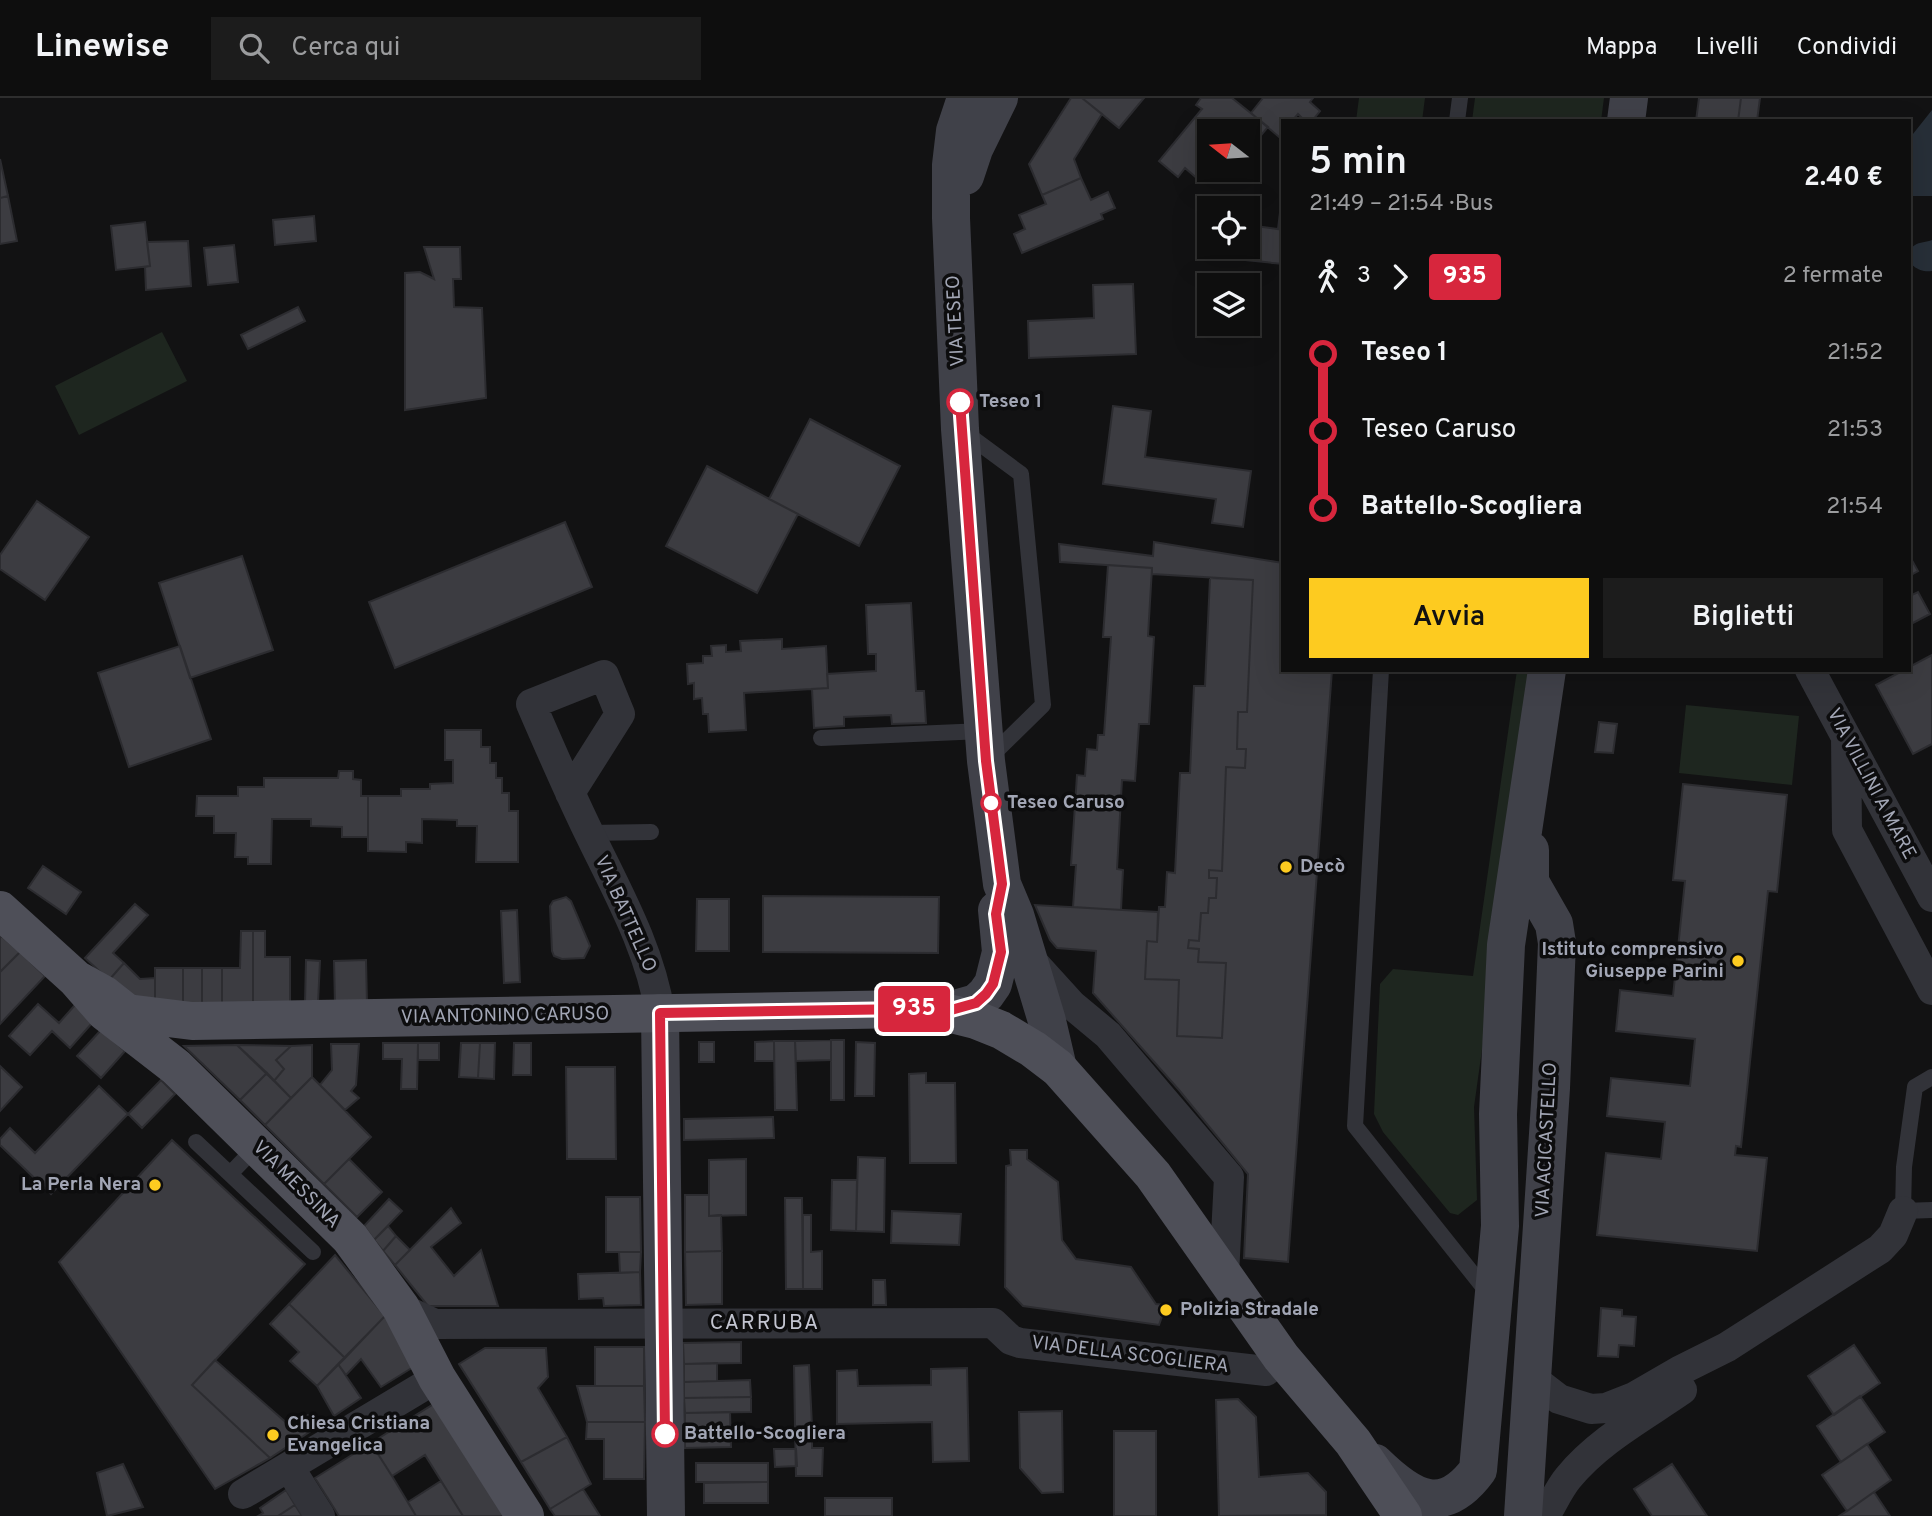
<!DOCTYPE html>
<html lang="it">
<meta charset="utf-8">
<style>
:root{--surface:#0e0e0e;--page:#1c1c1c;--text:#f1f3f6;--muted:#9b9c9e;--line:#2e2e2e;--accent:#fdcb20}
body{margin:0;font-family:Overpass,sans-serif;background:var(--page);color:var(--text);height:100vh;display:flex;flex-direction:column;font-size:26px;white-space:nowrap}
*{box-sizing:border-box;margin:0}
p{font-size:23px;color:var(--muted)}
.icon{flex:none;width:38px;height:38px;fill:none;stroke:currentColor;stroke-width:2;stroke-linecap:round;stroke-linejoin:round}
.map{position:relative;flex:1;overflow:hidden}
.side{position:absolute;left:1281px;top:21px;width:630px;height:553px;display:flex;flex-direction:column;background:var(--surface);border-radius:0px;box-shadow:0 7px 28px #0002,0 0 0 2px var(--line)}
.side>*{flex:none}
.badge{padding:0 14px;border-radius:5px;font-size:24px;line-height:46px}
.needle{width:46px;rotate:287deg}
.tools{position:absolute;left:1197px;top:21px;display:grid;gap:14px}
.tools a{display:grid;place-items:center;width:63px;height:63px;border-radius:0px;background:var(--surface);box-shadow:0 7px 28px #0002,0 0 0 2px var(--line);font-size:35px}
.map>.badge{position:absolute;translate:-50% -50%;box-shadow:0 0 0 4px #fff}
.legs{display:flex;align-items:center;gap:10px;height:77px;padding:0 28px;font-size:23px}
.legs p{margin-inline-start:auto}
.overview{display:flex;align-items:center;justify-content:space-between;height:119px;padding:0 28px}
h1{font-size:38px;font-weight:600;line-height:52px}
.cta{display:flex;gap:14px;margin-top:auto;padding:14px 28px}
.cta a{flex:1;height:80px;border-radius:0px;background:var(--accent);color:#111;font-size:28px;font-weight:600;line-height:80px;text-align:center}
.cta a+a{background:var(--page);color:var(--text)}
ul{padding:0 28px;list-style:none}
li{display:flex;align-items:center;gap:24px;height:77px;font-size:26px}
li i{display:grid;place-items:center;width:10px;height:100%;margin:0 9px;background:currentColor}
li i::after{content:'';width:18px;height:18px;margin:-9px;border:5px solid;border-radius:50%;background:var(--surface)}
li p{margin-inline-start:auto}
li:first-child i{background:linear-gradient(#0000 50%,currentColor 0)}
li:last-child i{background:linear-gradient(currentColor 50%,#0000 0)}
header{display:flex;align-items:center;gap:42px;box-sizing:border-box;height:98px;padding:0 35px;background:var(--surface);border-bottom:2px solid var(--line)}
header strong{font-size:33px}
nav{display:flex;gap:38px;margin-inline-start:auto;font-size:24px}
.search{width:490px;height:63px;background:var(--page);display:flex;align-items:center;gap:18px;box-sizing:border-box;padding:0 24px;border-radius:0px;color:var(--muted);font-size:26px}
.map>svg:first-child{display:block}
.green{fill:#1e261f}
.water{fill:#272f38}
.building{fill:#3c3c41;stroke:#2c2c30;stroke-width:2}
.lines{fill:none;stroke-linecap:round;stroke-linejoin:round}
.lane{stroke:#323339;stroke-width:16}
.street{stroke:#323339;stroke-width:30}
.secondary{stroke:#404149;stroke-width:38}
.primary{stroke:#4e4f58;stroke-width:38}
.line-1-casing{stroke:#fff;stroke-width:16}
.line-1{stroke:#d7263d;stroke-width:10}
.stop-1-dot{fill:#fff;stroke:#d7263d;stroke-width:3.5}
.poi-dot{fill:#fdcb20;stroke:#0d0d0e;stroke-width:2.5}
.labels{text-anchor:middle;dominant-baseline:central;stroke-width:7;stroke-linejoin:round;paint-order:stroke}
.street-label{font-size:19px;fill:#a2a6b5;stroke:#0d0d0e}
.stop-label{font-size:19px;font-weight:bold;fill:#a2a6b5;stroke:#0d0d0e;text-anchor:start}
.poi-label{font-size:19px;font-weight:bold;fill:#a2a6b5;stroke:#0d0d0e;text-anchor:start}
.neighbourhood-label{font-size:21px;letter-spacing:2px;fill:#c3c5d1;stroke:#0d0d0e}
</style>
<header>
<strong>Linewise</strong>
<div class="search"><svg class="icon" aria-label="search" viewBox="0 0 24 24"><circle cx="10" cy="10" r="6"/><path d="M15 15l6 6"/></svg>Cerca qui</div>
<nav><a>Mappa</a><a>Livelli</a><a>Condividi</a></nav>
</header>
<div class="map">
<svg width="1932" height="1418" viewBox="0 0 1932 1418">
<rect width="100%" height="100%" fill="#121213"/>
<path class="green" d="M1359,0H1425L1422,23H1356Z
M1475,0H1604L1601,23H1472Z
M162,234L187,283L79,337L55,288Z
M1517,572H1535L1474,1009L1477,1102L1458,1117L1450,1115L1383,1034L1374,1016L1380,886L1393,871L1473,878Z
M1686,607L1799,618L1792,687L1679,675Z"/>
<path class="water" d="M1932,12V98H1909V41Z
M1932,142V173C1914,176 1898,157 1915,147C1919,144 1927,144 1932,142Z"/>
<path class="building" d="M1071,0H1082L1102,16L1074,61L1081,80L1042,97L1029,66Z
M1082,0H1144L1119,30Z
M1201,0H1232L1268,29L1248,53V33H1209V69L1199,82L1185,70L1178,79L1159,63L1202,11L1196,7Z
M1263,0H1313L1310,4L1320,13L1312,23H1305L1298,16L1292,23H1283V35L1279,39L1251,15Z
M1699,0H1741L1738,23H1696Z
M1741,0H1760L1757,23H1738Z
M0,61L8,98L0,100Z
M1081,80L1091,102L1108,94L1115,110L1101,116L1103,121L1022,155L1014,136L1025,131L1019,117L1046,106L1042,97Z
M1282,97L1283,166L1207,158L1209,140V149H1248V127L1278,131Z
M8,98L17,143L0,146V100Z
M314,118L316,143L275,147L273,122Z
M145,124L150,168L116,172L111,128Z
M188,143L191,188L146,192L145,169L150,168L147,144Z
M234,147L238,184L208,187L204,150Z
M424,149H460L461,181H453L454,209L482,210L486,300L405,312V175L420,174L434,181Z
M1133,186L1136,256L1029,260L1028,223L1094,220L1093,187Z
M298,209L305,223L248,251L241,237Z
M1113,308L1151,313L1145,359L1251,373L1243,429L1212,425L1216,401L1103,386Z
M810,321L900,368L859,448L769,401Z
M707,368L798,416L757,495L666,448Z
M37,403L89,439L45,502L0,471V457Z
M565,424L592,489L395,570L369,504Z
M1154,444L1283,465V572H1332L1288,1164L1244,1160L1248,1076L1179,992L1093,895L1096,853L1057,850L1050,842L1035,807L1158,814L1157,844L1147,843L1145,881L1179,882L1177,938L1222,940L1226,865L1198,864L1199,851L1188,850L1189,842L1199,843L1201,815H1208L1209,800H1216L1217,780H1209V772L1222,773L1226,669L1245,670L1246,651H1237L1238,614H1247L1253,482L1152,476V470L1060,464L1059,446L1153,458Z
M1909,457L1918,473L1909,478Z
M242,458L273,552L190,580L159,485Z
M1108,467L1152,470L1148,538L1154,539L1149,626H1139L1135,683L1122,682L1117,771L1123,772L1121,812L1073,809L1076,767H1071L1077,677L1085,678L1087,651L1097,652L1098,637H1104L1111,539H1103Z
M1210,480L1253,482L1247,614H1238L1237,651H1246L1245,670L1226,669L1222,773L1209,772V780H1217L1216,800H1209L1208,815H1201L1199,843L1189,842L1188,850L1199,851L1198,864L1226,865L1222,940L1177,938L1179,882L1145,881L1147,843L1157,844L1159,809H1165L1167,774L1175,775L1180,675H1190L1194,588H1205Z
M1918,494L1930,516L1909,527V496L1910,498Z
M911,505L916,593H924L926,625L892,626L891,617L844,619V628L814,630L812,591L828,590L827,576L876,573V556H868L866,507Z
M782,541V551L826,548L828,590L744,595L746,632L709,634L708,616H703L702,600L694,601V585L688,586L687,566L703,565V558H712L711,548L726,547V554L741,553L740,543Z
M180,548L211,641L129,669L98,575Z
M1932,557V646L1913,656L1876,587L1904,572H1909V569Z
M1599,624L1617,626L1613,655L1595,654Z
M445,632H481V649H490V665H496V680H502V695H509V713H518V764H476L477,728H457V722L422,721V745L406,744V754L368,753V698H401V691H430V686L453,685V662H445Z
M339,673H353V681L361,682V698H368V739H342V729L311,728V721H272L271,766H248V759H235L236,735H214V718H196L197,698H238V689H264V680H338Z
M1683,686L1787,697L1777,794L1768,793L1741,1049L1736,1048L1735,1057L1767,1060L1757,1153L1597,1137L1606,1055L1661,1061L1665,1024L1607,1018L1611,980L1690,988L1695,941L1616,933L1620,892L1673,898L1685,783L1673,782Z
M43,768L81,794L66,816L28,790Z
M763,798L939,799L938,855L763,854Z
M566,799L571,803L590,848L584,860L562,861L554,858L552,853L550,808L553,803Z
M697,801H729V853H696Z
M135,806L148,817L113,855L124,865L109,882L85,860Z
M517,812L520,884L504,885L501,813Z
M241,833H253V905H222V870H240Z
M253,833H265V859H290V905H253Z
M0,837L20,854L0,874Z
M20,854L45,878L0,926V874Z
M306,862L320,863L318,905H305Z
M366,862L367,906H335L334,863Z
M124,865L140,881L155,880V905L134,904L109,882Z
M155,870H183V905H155Z
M183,870H202V905H183Z
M202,870H222V905H202Z
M38,906L59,925L75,907L93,924L70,950L52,933L30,957L9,938Z
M101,932L125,953L101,980L77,958Z
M831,942V962L796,963L795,943Z
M831,942H844V1002H831Z
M774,943V963H755V944Z
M774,943H795L797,1012H775Z
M699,944H714V964H699Z
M856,944L875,945L874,998H855Z
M383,945H418L417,991H401L402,961H383Z
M418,945H439V962H418Z
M461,945H480L478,980L459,979Z
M480,945H495L494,981L478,980Z
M514,945H531V977H513Z
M331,946H359L356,987L351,993L359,1000L345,1012L320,987L332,972Z
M237,947L267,975L240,1002L184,948Z
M237,947L291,948L276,962L284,971L274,983Z
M312,947V979L291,1000L274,983L284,971L276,962L291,948Z
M0,968L22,989L0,1013Z
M566,969H615L616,1061H567Z
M267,975L291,1000L265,1027L240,1002Z
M926,975V985H955L956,1065H910L909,976Z
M312,979L371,1039L324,1086L265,1027Z
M161,982L175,996L142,1030L128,1016Z
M99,988L128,1016L51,1096L0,1047V1041L10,1030L35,1055Z
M773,1019L774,1040L684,1042V1021Z
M172,1042L305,1166L192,1287L270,1360L215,1391L59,1164Z
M1010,1052H1027V1061L1058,1084L1062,1142L1076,1161L1131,1169L1156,1206L1166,1207L1159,1227L1023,1208L1005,1189L1006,1068L1011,1067Z
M858,1059L885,1060L884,1134L856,1133Z
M349,1061L382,1094L357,1119L324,1086Z
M746,1061V1117L709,1118V1062Z
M832,1082H857L856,1133L831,1132Z
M685,1097H709V1118L721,1117L722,1153L685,1154Z
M606,1099H640L641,1154H606Z
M785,1100H802L803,1191H786Z
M389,1101L402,1113L374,1142L364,1128Z
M451,1110L461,1125L431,1149L454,1178L481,1152L498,1208H428L395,1167Z
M892,1113L961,1116L959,1147L891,1145Z
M803,1117H811V1154L822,1153V1191H803Z
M388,1128L396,1138L383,1153L374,1142Z
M396,1138L410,1152L395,1167L383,1153Z
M722,1153V1206L686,1207L685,1154Z
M619,1154H641L640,1174L620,1175Z
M335,1157L385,1218L345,1260L289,1206Z
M640,1174L641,1207L604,1208L603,1200L579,1201L578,1176Z
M873,1182H885L886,1207H873Z
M289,1206L345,1260L317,1288L290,1263L299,1254L270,1226Z
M1601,1210L1622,1212V1218L1636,1219L1634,1248L1619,1247L1618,1259L1598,1258Z
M385,1218L415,1268L381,1289L361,1261L346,1277L338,1266Z
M741,1244V1265L684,1266L683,1245Z
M1854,1247L1880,1285L1834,1317L1808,1278Z
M595,1249H644V1288H595Z
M485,1250H546L548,1279L538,1290L567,1339L521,1364L459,1266Z
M215,1262L289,1327L308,1317L317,1329L270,1360L192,1287Z
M717,1265V1283L684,1284V1266Z
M338,1266L361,1300L334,1318L317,1288Z
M809,1267L812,1328H795L794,1268Z
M967,1270L969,1363L933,1364L932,1324L837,1326V1273L857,1272L858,1288L931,1287V1271Z
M750,1282L751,1299L684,1300V1284Z
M577,1288H644L645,1324H587Z
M1860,1298L1885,1334L1841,1364L1817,1328Z
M751,1299V1314L685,1315L684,1300Z
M1238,1301L1256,1319L1259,1379L1308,1375L1326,1394V1417L1219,1418L1216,1302Z
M437,1304L507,1418H463L425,1357L392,1378L371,1345Z
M1062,1313L1063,1394L1042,1395L1020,1370L1019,1314Z
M730,1314L731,1349L685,1350V1315Z
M587,1324H645L644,1381H604V1341H586Z
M795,1328H812V1350H823L822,1378H796Z
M1114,1333H1156V1418H1114Z
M567,1339L591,1386L550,1411L521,1364Z
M371,1345L392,1378L416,1418H339L315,1380Z
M1867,1346L1891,1382L1847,1413L1822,1377Z
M774,1351H796L797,1368L775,1369Z
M696,1365H768V1384H696Z
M123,1366L143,1409L107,1418L97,1375Z
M1672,1366L1707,1418H1652L1634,1391Z
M441,1383L463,1418H416L408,1404Z
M768,1384V1405H704V1385Z
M583,1391L600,1418H555L550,1411Z
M286,1392L295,1407L278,1418H258L263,1415L260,1410Z
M1874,1394L1890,1418H1839L1847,1413Z
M825,1400H892V1418H825Z
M295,1407L302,1418H278Z"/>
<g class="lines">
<path class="lane" d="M1457,23L1460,0
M964,334L1021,376L1043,607L990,659
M1381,572L1355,1028L1488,1195
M821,640L983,633
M589,735L651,734
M1932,979L1915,989L1904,1069L1903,1113L1932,1112
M196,1044L313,1154
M230,1076L257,1048"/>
<path class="street" d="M1810,572L1932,799
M1846,639L1847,732L1932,892
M570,695L620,616L604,577L531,606C550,650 569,694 590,737C618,795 650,851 660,915
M1032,863L1072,907L1108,937L1229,1079L1224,1177
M401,1210L435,1226L993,1225L1011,1242L1020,1245L1266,1273L1281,1259
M1533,1281L1559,1301L1591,1311L1606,1310L1634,1299L1679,1273L1727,1249L1880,1151L1893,1137L1903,1113
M289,1369L320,1418
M243,1396L437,1280
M1545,1418C1553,1405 1559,1391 1568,1380C1598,1343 1643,1319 1682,1292"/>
<path class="secondary" d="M966,0L955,33L951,67V120L960,331L986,663L1002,786L1015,817L1047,923L1058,970
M1626,23L1629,0
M965,78L974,51L999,0
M944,914L976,905L986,896L993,886L1001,854L997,812
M660,915L666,1418
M1375,1365C1414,1403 1444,1418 1478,1372L1500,1128L1498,1016L1506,847L1547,572
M1523,1418L1551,990L1557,845L1554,826L1530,784V752"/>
<path class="primary" d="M0,812L76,881L105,914L176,969L350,1140L401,1210L437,1280L525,1418
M76,881L103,896L127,915L192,923L909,911L944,914L976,922L1001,932L1033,951L1058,970L1153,1077L1281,1259L1353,1344L1403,1418"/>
</g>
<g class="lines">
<g class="line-1-casing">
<path id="line-1" d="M665,1336L660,915L909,911L944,914L976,905L986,896L993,886L1001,854L996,816L1002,786L986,663L960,304"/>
</g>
<use href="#line-1" class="line-1"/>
</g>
<g class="stop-1-dot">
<circle cx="960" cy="304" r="12"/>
<circle cx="991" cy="705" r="9"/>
<circle cx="665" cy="1336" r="12"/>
</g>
<g class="poi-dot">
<circle cx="1286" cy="769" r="7"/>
<circle cx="1738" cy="863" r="7"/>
<circle cx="155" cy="1087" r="7"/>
<circle cx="1166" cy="1212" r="7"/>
<circle cx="273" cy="1337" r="7"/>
</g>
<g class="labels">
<g class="street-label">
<text transform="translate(956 223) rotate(-93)">VIA TESEO</text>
<text transform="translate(1871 686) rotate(62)">VIA VILLINI A MARE</text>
<text transform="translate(625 816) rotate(66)">VIA BATTELLO</text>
<text transform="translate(505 918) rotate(-1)">VIA ANTONINO CARUSO</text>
<text transform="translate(1547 1042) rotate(-87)">VIA ACICASTELLO</text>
<text transform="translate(296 1087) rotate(45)">VIA MESSINA</text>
<text transform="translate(1130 1257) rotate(7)">VIA DELLA SCOGLIERA</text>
</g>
<g class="stop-label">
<text x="979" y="304">Teseo 1</text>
<text x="1007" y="705">Teseo Caruso</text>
<text x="684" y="1336">Battello-Scogliera</text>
</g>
<g class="poi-label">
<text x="1300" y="769">Decò</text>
<text x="1724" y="852" text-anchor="end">Istituto comprensivo<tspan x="1724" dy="22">Giuseppe Parini</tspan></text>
<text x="141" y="1087" text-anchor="end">La Perla Nera</text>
<text x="1180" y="1212">Polizia Stradale</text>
<text x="287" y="1326">Chiesa Cristiana<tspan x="287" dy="22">Evangelica</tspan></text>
</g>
<g class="neighbourhood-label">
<text x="765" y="1225">CARRUBA</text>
</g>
</g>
</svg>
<div class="tools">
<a><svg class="needle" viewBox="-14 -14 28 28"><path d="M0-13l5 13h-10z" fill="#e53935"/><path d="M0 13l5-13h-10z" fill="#9b9c9e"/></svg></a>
<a><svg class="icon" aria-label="locate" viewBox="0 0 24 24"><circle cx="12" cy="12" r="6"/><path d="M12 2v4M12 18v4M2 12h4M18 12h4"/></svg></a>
<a><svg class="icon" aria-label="layers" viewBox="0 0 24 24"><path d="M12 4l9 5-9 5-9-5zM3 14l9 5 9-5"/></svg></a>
</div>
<b class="badge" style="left:914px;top:911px;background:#d7263d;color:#fff">935</b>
<section class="side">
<div class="overview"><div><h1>5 min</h1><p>21:49 – 21:54 · Bus</p></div><b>2.40 €</b></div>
<div class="legs"><svg class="icon" aria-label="walk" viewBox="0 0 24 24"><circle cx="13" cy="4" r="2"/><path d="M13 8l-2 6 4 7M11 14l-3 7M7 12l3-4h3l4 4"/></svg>3<svg class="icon" aria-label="forward" viewBox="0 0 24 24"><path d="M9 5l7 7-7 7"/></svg><b class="badge" style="background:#d7263d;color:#fff">935</b><p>2 fermate</p></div>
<ul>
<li><i style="color:#d7263d"></i><b>Teseo 1</b><p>21:52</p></li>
<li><i style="color:#d7263d"></i><span>Teseo Caruso</span><p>21:53</p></li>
<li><i style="color:#d7263d"></i><b>Battello-Scogliera</b><p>21:54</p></li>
</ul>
<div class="cta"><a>Avvia</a><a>Biglietti</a></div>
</section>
</div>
